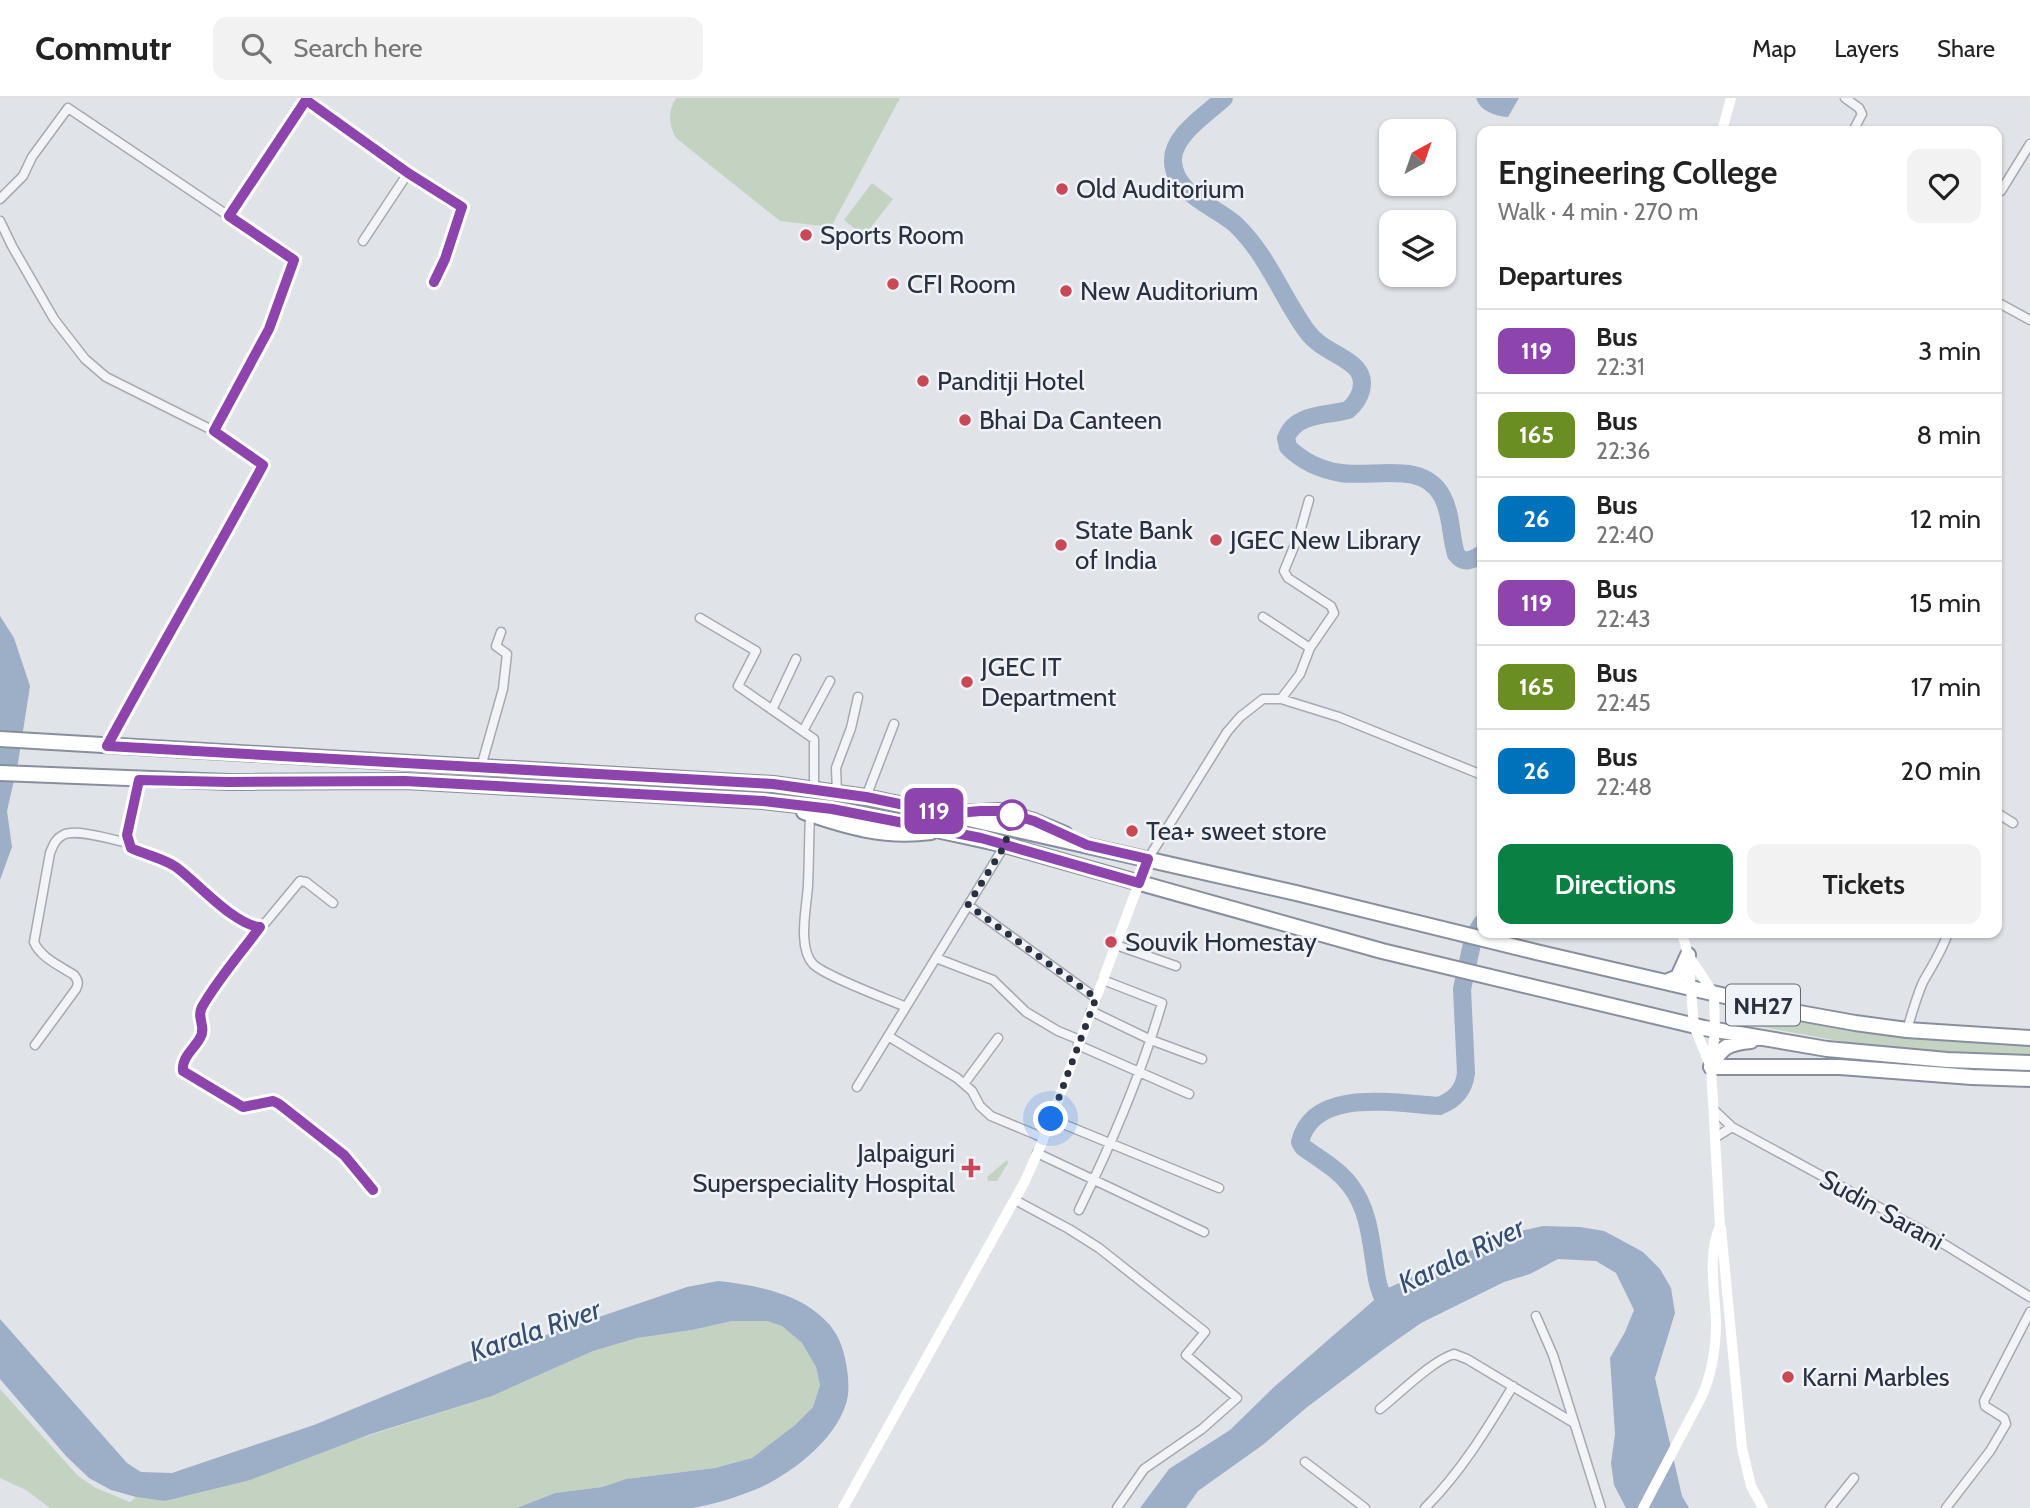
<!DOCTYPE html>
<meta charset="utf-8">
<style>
:root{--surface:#fff;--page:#f2f2f2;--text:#222;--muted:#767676;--line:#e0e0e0;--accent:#0b8043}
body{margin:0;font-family:Cabin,sans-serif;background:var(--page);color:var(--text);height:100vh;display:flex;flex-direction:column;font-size:26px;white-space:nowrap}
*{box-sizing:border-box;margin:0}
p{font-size:23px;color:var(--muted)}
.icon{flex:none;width:38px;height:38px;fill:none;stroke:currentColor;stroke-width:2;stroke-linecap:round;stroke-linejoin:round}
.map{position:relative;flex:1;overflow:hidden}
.panel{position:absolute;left:1477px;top:28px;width:525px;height:812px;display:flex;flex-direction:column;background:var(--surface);border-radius:14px;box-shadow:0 2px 5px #0004}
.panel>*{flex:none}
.badge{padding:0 14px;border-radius:10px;font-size:24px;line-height:46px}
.needle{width:46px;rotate:40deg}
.fabs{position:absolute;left:1379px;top:21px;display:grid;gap:14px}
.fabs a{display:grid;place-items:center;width:77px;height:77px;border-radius:14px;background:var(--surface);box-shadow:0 2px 5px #0004;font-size:35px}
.you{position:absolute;width:35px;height:35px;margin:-18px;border:5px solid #fff;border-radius:50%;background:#1a73e8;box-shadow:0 0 0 10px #1a73e833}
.map>.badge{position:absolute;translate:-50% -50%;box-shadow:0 0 0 4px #fff}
h2{padding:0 21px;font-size:26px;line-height:63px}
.round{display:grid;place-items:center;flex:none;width:74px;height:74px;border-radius:14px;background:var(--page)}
.summary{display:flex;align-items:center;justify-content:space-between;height:119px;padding:0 21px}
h1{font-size:33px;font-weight:600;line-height:52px}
.button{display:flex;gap:14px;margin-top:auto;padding:14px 21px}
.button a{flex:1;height:80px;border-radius:14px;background:var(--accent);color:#fff;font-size:28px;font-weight:600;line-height:80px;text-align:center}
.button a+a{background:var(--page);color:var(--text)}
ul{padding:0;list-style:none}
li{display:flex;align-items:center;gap:21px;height:84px;padding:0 21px;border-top:2px solid var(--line)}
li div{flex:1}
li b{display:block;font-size:26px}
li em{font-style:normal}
li .badge{min-width:77px;font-weight:700;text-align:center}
header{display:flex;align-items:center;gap:42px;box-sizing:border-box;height:98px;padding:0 35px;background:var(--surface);border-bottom:2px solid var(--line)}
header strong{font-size:33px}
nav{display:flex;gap:38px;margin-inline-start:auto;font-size:24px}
.search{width:490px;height:63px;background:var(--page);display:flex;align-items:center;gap:18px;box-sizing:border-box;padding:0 24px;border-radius:14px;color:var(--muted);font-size:26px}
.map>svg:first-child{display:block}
.green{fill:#c4d2c1}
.water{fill:#9cafc7}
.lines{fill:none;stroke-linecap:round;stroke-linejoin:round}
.river{stroke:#9cafc7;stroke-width:18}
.street-casing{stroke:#a5aab2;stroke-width:11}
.highway-casing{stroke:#878f9e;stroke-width:18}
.street{stroke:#f2f4f7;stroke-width:8}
.secondary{stroke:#fff;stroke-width:10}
.highway{stroke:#fff;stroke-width:14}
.line-casing{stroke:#fff;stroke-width:16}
.line{stroke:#8e44ad;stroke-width:10}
.walk{stroke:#29303f;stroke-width:7;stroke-dasharray:0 12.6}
.poi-dot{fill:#c94856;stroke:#eff2f6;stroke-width:2.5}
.stop-dot{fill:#fff;stroke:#8e44ad;stroke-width:3.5}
.labels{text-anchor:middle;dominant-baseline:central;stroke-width:5;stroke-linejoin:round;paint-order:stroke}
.shield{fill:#eff2f6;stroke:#646a76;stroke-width:2}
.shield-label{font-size:24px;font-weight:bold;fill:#29303f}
.poi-label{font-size:26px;fill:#29303f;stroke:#eff2f6;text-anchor:start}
.street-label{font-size:26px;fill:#29303f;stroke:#eff2f6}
.water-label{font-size:28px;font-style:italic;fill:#344d71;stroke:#eff2f6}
</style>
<header>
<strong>Commutr</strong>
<div class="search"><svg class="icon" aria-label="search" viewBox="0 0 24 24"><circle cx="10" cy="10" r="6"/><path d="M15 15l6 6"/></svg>Search here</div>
<nav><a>Map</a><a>Layers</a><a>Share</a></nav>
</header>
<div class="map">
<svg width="2030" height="1410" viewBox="0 0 2030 1410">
<rect width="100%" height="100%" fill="#e0e3e8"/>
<path class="green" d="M676,0H900L831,129L780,123L676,40C668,25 668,14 676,0Z
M872,85L893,101L864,138L844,122Z
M1726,905L2030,946V960L1877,950L1725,922Z
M1007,1062L1008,1065L997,1083H988L987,1079Z
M732,1223H767L782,1228L802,1245L816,1269L820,1287L813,1309L795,1327L752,1360L715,1370L626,1381L602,1389L555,1395L517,1410H50L26,1392L0,1380V1291L78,1378L96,1390L130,1404L136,1399L165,1403L492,1298L593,1253L637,1240L692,1232Z"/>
<path class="water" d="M1476,0H1519L1508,19C1495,18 1480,13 1476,0Z
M0,518L14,540L30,588L18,665L7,713L12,749L0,782Z
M1543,1128L1580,1129L1604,1133L1621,1142L1643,1154L1660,1171L1671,1190L1675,1215L1655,1280L1682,1398L1689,1410H1626L1614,1387L1611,1365L1615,1336L1610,1260L1625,1234L1634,1212L1616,1175L1596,1163L1558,1161L1530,1176L1504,1184L1421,1225L1384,1251L1306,1310L1264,1346L1198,1393L1186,1410H1140L1169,1371L1230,1332L1274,1289L1388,1190L1507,1136Z
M718,1183C754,1187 800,1195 826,1223C838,1235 843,1249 846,1265C848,1276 849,1286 848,1297C842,1337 793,1375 759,1390C738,1399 715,1406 693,1410C669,1410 642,1410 618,1410C584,1410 551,1410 517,1410L555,1395L602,1389L626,1381L715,1370L752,1360L795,1327L813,1309L820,1287L816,1269L802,1245L782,1228L767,1223H732L692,1232L637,1240L593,1253L492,1298L371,1336L250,1382L165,1403L136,1399L111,1392L89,1380L66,1358L0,1281V1221L127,1365L141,1374L172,1375L314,1327L467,1264L687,1189Z"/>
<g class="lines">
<path class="river" d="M1224,0C1207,16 1171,38 1173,64C1175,96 1214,108 1235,126C1267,156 1281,197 1306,232C1320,252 1343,256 1356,270C1368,284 1360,302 1348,312C1326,318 1295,315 1286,340L1288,349C1302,363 1321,372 1341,375C1373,380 1423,362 1442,398C1452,416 1450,437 1456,456C1464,467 1472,462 1482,456
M1390,1217C1385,1205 1379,1193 1377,1181C1371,1149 1371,1114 1350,1087C1338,1071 1319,1061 1303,1049L1300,1044C1313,988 1398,1006 1439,1008C1455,1002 1464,992 1466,975L1462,891L1472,846L1475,836L1482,825"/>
<g class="street-casing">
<path id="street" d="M1845,0L1859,10L1862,16L1853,33
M306,2L408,75L462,109L445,161L434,184
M2001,93L2030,46
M0,101L23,78L32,59L68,10L294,162L269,231L214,333L263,367C212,461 158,554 107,647
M229,118L307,0
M0,123L12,148L54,221L85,261L106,279L214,333
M363,143L408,75
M1997,204L2030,222
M1263,519L1310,550
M700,520L756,553L738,588L814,641V690
M1281,601L1339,619L1482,677
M772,612L796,561
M803,633L830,583
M481,669L503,591L507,556L496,548L501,534
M139,682L127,737L131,749C146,757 163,760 176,769C198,785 234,826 260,829L266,824L300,783L306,784L333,805
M837,694L836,670L851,630L858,599
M866,699L894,626
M1997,715L2013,725
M810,716C809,740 809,763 808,787C807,808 797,849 813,866C825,878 887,901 906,909
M1148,761L1227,634L1240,619L1263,601H1281L1300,576L1310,550L1334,515L1331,508L1288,480L1284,473L1300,434L1309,402
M968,807L1096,900
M260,829C244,851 226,872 211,895C207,901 202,908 200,914C197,924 206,930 200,940C194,951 181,960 183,973L242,1009L273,1003L279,1006L344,1057L373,1092
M1116,847L1176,868
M936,860L993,882L1026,914L1058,933L1080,942
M1091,913L1151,942L1202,961
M1907,932C1912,915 1916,900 1923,884C1932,868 1942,853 1948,835
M888,938L957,980L972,993L980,1008L991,1018L1044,1040
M35,947L76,891C79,885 78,882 74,877C60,868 40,859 34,844L50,755C53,748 55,741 63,737C76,730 113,742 128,745
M1078,947L1189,996
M964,986L998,940
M857,989L1005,747
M1714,1012L1732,1029L1921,1132L2030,1199
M1051,1021L1219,1090
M1716,1039L1732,1029
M1037,1055L1204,1134
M1015,1102L1069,1131L1099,1150L1205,1234L1186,1257L1237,1300L1202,1331L1144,1371L1117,1410
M1079,1112C1112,1045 1141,977 1162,905L1103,882
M1536,1218L1553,1257L1601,1410
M1380,1311C1399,1296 1433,1262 1454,1256L1467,1261L1574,1325
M1305,1364L1365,1410
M1425,1410C1461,1374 1487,1331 1513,1288
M1830,1410L1854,1380
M1946,1410L1990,1353L2006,1326L2004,1320L1985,1308L1984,1303L2030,1214"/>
</g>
<g class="highway-casing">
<path id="highway" d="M0,641L773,686L866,699L960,719L1296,795L1536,854L1794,914L1855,925L1907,932L2030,940
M0,675L229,684L405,683L763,703L832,711L891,722L1005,747L1382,853L1704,930L1827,951L1947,962L2030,965
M804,714C847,729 884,740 931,734
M960,715L999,713L1034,723L1065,736
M1666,884L1678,879L1688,857
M1751,943C1728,945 1721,949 1711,969H1840L1972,979L2030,981"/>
</g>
<use href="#street" class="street"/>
<path class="secondary" d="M1722,33L1731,0
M1682,835L1688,857L1694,928L1711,969L1715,932L1714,896L1688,857
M1721,1130L1742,1350L1751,1388L1763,1410
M843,1410L1025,1083L1044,1040L1139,785
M1643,1410L1702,1298C1712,1275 1716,1249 1716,1224C1715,1192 1707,1157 1720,1128L1711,969"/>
<use href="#highway" class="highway"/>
</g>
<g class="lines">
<g class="line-casing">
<path id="line" d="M373,1092L344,1057L279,1006L273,1003L243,1009L183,973C181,960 194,951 200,940C207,929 196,920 202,909C218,881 241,855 260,829C234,827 198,785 176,769C163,760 146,757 131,750L127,737L139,682L229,684L405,683L763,703L832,711L981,740L1139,785L1148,761L1087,747L1034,723L999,713H980L948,716L866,699L773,686L107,648C158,554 212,461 263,367L214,333L269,231L294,162L229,118L306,2L408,75L462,109L445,161L434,184"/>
</g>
<use href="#line" class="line"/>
<path class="walk" d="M1012,717L1005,747L968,807L1096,900L1051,1021"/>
</g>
<g class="poi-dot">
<circle cx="1062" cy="91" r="7"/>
<circle cx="806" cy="137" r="7"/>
<circle cx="893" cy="186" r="7"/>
<circle cx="1066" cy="193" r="7"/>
<circle cx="923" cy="283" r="7"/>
<circle cx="965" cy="322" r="7"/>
<circle cx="1216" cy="442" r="7"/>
<circle cx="1061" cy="447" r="7"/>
<circle cx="967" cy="584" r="7"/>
<circle cx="1132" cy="733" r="7"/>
<circle cx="1111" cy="844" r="7"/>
<path d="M967.5 1059.5h7v7h7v7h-7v7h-7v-7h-7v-7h7z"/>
<circle cx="1788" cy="1279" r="7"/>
</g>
<circle class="stop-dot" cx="1012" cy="717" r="14"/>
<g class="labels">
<rect class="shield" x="1726" y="886.5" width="74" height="41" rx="5"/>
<g class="shield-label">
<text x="1763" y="907">NH27</text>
</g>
<g class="poi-label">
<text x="1076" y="91">Old Auditorium</text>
<text x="820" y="137">Sports Room</text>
<text x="907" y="186">CFI Room</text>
<text x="1080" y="193">New Auditorium</text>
<text x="937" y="283">Panditji Hotel</text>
<text x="979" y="322">Bhai Da Canteen</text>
<text x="1075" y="432">State Bank<tspan x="1075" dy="30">of India</tspan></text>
<text x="1230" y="442">JGEC New Library</text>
<text x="981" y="569">JGEC IT<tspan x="981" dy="30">Department</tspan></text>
<text x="1146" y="733">Tea+ sweet store</text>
<text x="1125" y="844">Souvik Homestay</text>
<text x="955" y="1055" text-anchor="end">Jalpaiguri<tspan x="955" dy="30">Superspeciality Hospital</tspan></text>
<text x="1802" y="1279">Karni Marbles</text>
</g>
<g class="street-label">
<text transform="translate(1882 1112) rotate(29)">Sudin Sarani</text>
</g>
<g class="water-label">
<text transform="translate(1461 1157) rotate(-26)">Karala River</text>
<text transform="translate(535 1232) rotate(-19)">Karala River</text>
</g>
</g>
</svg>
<div class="fabs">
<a><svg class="needle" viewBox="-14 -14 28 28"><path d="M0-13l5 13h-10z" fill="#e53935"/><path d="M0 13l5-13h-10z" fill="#767676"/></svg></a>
<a><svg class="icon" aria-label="layers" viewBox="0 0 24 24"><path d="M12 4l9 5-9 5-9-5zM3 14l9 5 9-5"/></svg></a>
</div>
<div class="you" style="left:1051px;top:1021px"></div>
<b class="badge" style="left:934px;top:713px;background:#8e44ad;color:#fff">119</b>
<section class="panel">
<div class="summary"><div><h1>Engineering College</h1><p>Walk · 4 min · 270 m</p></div><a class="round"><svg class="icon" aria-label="heart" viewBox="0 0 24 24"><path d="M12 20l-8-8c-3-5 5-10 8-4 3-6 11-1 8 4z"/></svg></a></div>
<h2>Departures</h2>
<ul>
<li><span class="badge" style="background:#8e44ad;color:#fff">119</span><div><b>Bus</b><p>22:31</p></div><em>3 min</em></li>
<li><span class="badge" style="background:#6b8e23;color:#fff">165</span><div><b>Bus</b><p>22:36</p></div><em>8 min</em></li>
<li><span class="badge" style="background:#0072bc;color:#fff">26</span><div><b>Bus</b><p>22:40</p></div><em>12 min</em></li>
<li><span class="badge" style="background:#8e44ad;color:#fff">119</span><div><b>Bus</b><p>22:43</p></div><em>15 min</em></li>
<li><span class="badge" style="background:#6b8e23;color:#fff">165</span><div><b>Bus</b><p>22:45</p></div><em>17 min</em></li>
<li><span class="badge" style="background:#0072bc;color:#fff">26</span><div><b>Bus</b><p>22:48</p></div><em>20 min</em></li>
</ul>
<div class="button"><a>Directions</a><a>Tickets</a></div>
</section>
</div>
